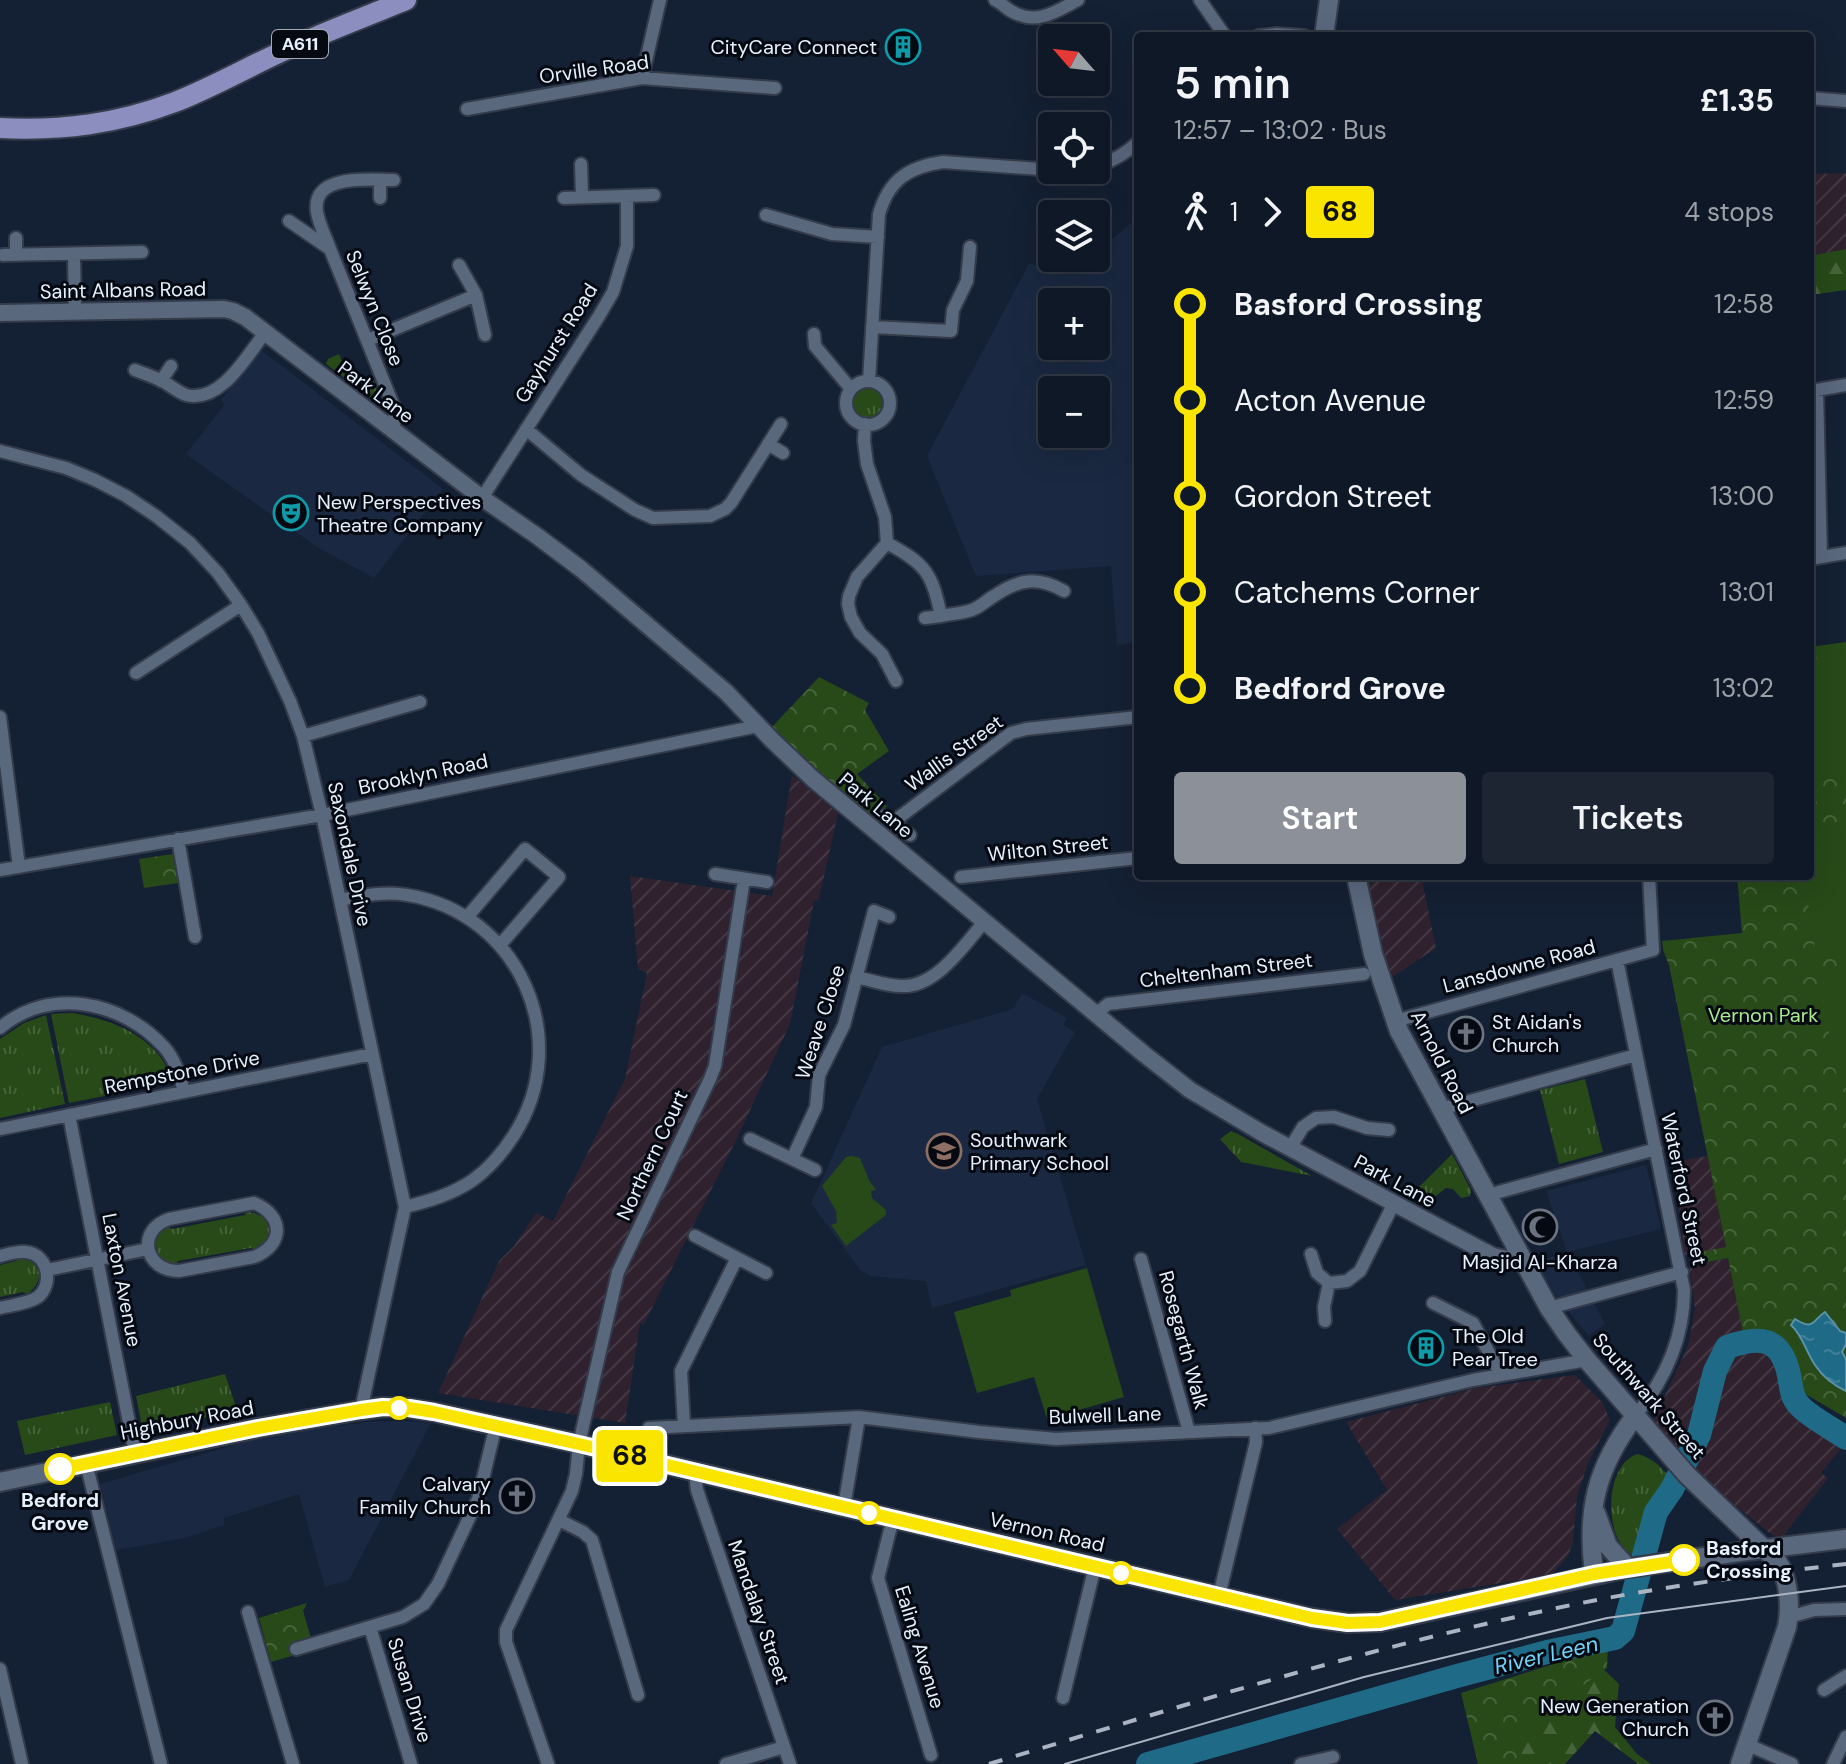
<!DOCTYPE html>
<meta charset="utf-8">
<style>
:root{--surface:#0f1826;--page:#1d2532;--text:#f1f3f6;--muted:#9ba0a7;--line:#2f3743;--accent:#8c9099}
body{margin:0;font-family:"DM Sans",sans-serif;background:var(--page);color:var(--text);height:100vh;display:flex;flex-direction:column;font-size:30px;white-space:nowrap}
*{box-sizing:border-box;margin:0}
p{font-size:26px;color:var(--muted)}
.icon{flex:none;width:44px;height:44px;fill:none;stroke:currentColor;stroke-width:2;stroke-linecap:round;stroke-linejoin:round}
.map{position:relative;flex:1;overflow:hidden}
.panel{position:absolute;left:1134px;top:32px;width:680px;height:848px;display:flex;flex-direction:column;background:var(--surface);border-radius:8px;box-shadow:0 8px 32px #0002,0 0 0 2px var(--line)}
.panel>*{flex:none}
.badge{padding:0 16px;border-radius:6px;font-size:28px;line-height:52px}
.needle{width:52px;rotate:298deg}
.buttons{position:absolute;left:1038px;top:24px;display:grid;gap:16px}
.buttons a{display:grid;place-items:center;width:72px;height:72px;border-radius:8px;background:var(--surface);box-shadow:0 8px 32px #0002,0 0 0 2px var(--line);font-size:40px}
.map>.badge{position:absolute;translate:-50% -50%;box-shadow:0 0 0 4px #fff}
.legs{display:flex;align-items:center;gap:12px;height:88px;padding:0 40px;font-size:26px}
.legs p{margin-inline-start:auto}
.head{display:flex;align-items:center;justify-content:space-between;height:136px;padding:0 40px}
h1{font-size:44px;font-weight:600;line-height:60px}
.primary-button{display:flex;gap:16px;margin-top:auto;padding:16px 40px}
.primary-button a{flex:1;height:92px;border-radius:8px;background:var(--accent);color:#fff;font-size:32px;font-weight:600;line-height:92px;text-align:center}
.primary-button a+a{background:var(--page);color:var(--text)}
ul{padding:0 40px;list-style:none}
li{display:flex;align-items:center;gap:28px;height:96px;font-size:30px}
li i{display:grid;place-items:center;width:12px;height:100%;margin:0 10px;background:currentColor}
li i::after{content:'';width:20px;height:20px;margin:-10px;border:6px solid;border-radius:50%;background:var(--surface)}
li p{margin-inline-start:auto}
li:first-child i{background:linear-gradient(#0000 50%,currentColor 0)}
li:last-child i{background:linear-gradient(currentColor 50%,#0000 0)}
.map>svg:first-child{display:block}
.built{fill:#1a2941;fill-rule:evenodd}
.industrial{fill:url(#industrial-furrows)}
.grass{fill:url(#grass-tufts)}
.forest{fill:url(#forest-firs)}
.park{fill:url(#park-crowns)}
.pitch{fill:#274a18}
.water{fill:url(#water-ripples);stroke:#5b92aa;stroke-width:2}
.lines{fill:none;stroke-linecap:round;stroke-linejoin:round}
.river{stroke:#1f6a87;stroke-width:24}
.minor-casing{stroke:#343c4c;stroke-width:16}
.tertiary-casing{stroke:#343c4c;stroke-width:20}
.secondary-casing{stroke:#343c4c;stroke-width:22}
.primary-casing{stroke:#343c4c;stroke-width:24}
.minor{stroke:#5a687e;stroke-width:12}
.tertiary{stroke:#5a687e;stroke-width:16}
.secondary{stroke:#5a687e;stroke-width:18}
.primary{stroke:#8b8ebe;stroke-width:20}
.tram{stroke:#aab4c3;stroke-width:2}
.rail{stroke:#aab4c3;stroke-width:4;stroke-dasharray:14 14;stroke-linecap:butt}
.line-1-casing{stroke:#fff;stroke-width:18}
.line-1{stroke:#fae500;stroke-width:12}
.stop-1-dot{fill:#fff;stroke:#fae500;stroke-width:4}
.labels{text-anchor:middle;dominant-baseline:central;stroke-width:6;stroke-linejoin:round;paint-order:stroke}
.shield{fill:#050a12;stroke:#a3abb6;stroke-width:2}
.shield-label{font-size:18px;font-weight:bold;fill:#e7f0fd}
.poi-label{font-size:20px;fill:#e7f0fd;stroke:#050a12;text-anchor:start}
.street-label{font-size:20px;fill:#e7f0fd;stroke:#050a12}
.park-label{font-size:20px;fill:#a9ea90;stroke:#050a12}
.stop-label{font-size:20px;font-weight:bold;fill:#e7f0fd;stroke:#050a12}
.water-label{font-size:22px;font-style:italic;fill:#72d3fb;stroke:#050a12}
</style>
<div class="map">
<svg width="1846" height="1764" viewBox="0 0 1846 1764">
<defs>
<pattern id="industrial-furrows" width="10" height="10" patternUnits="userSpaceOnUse" patternTransform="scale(2)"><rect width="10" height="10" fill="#2f222e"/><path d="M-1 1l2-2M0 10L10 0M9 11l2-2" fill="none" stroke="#433843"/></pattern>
<pattern id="grass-tufts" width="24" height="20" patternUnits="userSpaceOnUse" patternTransform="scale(2)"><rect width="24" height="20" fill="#274a18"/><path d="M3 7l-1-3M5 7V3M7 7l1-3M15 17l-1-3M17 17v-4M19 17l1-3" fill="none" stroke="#46643a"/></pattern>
<pattern id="forest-firs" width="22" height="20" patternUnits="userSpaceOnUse" patternTransform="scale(2)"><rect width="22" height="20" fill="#274a18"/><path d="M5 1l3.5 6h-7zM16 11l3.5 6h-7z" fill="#46643a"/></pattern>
<pattern id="park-crowns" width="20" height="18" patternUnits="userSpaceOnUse" patternTransform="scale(2)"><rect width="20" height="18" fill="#274a18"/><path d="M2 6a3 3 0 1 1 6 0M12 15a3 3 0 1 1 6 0" fill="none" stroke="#46643a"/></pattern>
<pattern id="water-ripples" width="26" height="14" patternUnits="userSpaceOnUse" patternTransform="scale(2)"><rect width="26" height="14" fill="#1f6a87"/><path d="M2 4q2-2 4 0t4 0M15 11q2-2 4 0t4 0" fill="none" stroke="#408099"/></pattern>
</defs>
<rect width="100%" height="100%" fill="#142033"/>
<path class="built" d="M1138,217V642L1117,645L1111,566L976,576L927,456L1029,264L1078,268L1090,258H1096V253ZM1052,302H1096V346H1052ZM1096,390V434H1052V390Z
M261,350L443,489L374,578L317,547L186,454L225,404L221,400Z
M1022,993L1067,1018L1063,1025L1075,1032L1037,1099L1086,1265L932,1308L926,1281L871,1276L860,1270L811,1203L882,1047L1013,1009Z
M1646,1165L1661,1229L1568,1252L1605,1324L1589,1336L1557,1298L1536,1262L1567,1252L1546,1191Z
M407,1421L431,1423L349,1580L325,1587L299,1494L224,1518V1525L185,1538L116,1550L100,1484L275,1433L368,1422Z"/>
<path class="industrial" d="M1846,173V249L1810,256V174Z
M792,775L838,813L819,899L814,901L790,1024L738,1136L644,1324L640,1323L625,1423L438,1393L499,1261L514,1246L536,1213L553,1221L625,1079L647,973L638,969L630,876L772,896Z
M1365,876H1421L1436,948L1388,980Z
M1708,1156L1726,1248L1685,1255L1672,1162Z
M1728,1258L1743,1333L1727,1340L1716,1359L1684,1457L1652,1423L1688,1346L1695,1309L1689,1266Z
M1753,1345L1773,1354L1789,1401L1844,1445L1821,1473L1828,1478L1781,1539L1771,1534L1713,1488L1690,1465L1720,1372L1739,1353Z
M1575,1375L1603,1403L1610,1420L1589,1461L1577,1496L1573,1542L1568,1556L1551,1575L1395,1600L1337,1529L1387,1490L1346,1422L1476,1388Z"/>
<path class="grass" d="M339,354L346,372L352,377L358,374L362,384L373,379L380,397L378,400L375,401L326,364L328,359Z
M852 403a15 15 0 1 1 30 0a15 15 0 1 1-30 0Z
M73,1013C105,1019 135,1028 158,1054C165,1062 169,1073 174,1082L69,1103L51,1014Z
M46,1015L65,1104L0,1118V1039L24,1023Z
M1585,1079L1603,1152L1559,1164L1540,1090Z
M1231,1131L1238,1134L1312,1176L1241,1162L1220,1139Z
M1452,1154L1471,1190L1470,1196L1461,1198L1453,1189L1446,1188L1431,1200L1411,1196L1407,1199Z
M247,1212C272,1214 277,1237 256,1250L251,1248L178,1261L176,1264C161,1263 156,1255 156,1241L160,1232L168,1227L172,1229L245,1215Z
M20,1258C43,1261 45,1282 27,1294L23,1292L0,1297V1265L16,1261Z
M225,1374L237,1410L143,1432L136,1396Z
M110,1402L117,1435L25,1455L17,1421Z
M1638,1454C1651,1458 1658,1464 1667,1474L1648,1509L1634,1556C1602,1541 1604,1463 1638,1454Z"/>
<path class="forest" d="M1846,249V290L1810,295V256Z
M1595,1661L1619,1684L1615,1727L1637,1754L1651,1764H1638L1595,1731L1565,1764H1520L1502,1727Z"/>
<path class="park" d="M1846,642V1418L1802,1392C1790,1356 1787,1331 1743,1333L1728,1258L1693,1265L1690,1254L1726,1247L1669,965L1663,950L1662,941L1742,933L1737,876H1810V647Z
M819,677L869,703L865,710L889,751L857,774L887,806L875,817L816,773L771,728Z
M173,854L178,883L144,888L139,859Z
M307,1603L303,1611L311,1638L292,1644L295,1655L271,1662L259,1618Z
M1608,1647L1607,1668L1517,1733L1524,1764H1478L1461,1693Z"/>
<path class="pitch" d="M1846,654V776L1810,781V660Z
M1846,832V950L1816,955L1804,876H1810V838Z
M1846,965V1088L1839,1089L1818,970Z
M851,1156L860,1158L869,1180L876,1190L871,1191L872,1198L886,1210V1215L846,1246L831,1225L837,1223L836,1214L837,1213L822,1186L846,1157Z
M1087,1268L1124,1397L1047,1419L1034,1377L977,1393L954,1312L1011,1296L1010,1290Z"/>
<path class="water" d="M1825,1312L1840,1331L1846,1333V1344L1842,1352L1846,1359V1391C1833,1385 1823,1377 1815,1365C1806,1352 1803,1336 1791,1325L1795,1319C1814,1331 1812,1321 1825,1312Z"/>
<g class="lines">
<path class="river" d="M1148,1764L1457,1676L1547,1652L1615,1638L1623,1631L1656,1512L1672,1489L1699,1435L1715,1371L1727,1347C1759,1336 1781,1336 1789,1375C1791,1385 1791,1397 1799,1405C1808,1416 1833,1429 1846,1438"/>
<g class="minor-casing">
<path id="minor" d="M995,0C1001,3 1006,8 1011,11C1037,26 1055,12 1078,0
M1200,0L1225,36
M1258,36L1277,34L1304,36
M642,78L660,0
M1810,98L1846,101
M467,109L642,78L775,88
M581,164L582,197
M1096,167C1112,161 1126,154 1138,142
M380,198V180
M564,198L654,195
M766,215L832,234L878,237
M289,221L330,249L394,407L395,422L390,428
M16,238V255
M330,249C326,237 319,225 317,212C311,173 370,180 394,180
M74,254L75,311
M3,255L142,252
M459,265L476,295L485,335
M872,327L951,331L953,310L967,281L970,247
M814,334L815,346L851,389
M368,340L476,295
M135,370C145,374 155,377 164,382C171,386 178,392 186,395C221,404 247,355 265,333
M161,381L171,366
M869,381L879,214C889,180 908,167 943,162L1067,171L1082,170
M846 403a22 22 0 1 1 44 0a22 22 0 1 1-44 0Z
M865,424L864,441L867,464L885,517L887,543L857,577L849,596L848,604L851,617L860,633L882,654L896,681
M526,429L581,475L635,510L653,518L710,516L725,509L731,503L781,424
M768,444L783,453
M0,451L66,468L95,480L126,496L156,516L190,543L218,573L241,605L258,633L290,701L303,736L322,815L405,1207L361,1410
M482,498L599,316L613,292L627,246V196
M887,543C926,564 932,573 941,616C951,614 963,613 972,610C980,607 987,600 994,596C1019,579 1037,576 1064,591
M1821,557L1817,390L1846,385
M1810,559L1846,553
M925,618L941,616
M136,673L241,605
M0,717L19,867
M303,736L420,702
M884,816L910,835
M893,822L1011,733L1026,729L1138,717
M178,839L195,937
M0,870L322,815L758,726
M715,874L767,882
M961,877L1138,858
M340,900C361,896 385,891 407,895C519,913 575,1039 514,1135C503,1152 490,1168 473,1180C453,1194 429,1201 405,1207
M468,916L525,849L559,877L500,945
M1617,960L1684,1290C1684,1338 1665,1380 1635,1416
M856,977C871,980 886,986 901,986C936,988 964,945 985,921
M1096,1014L1108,1004L1364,974
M1395,1021L1653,950L1649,876
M0,1028C49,986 122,1001 164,1047C175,1059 180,1076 184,1092
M1441,1109L1636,1055
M69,1115L135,1453
M0,1129L372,1054
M750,1139L815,1170
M1290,1148L1303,1127L1316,1118L1334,1117L1367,1128L1389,1130
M792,1159L816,1107L819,1075L844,1025L874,911L889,917
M1488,1195L1656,1149
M254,1203C285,1216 284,1245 254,1257L179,1271C144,1271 136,1230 169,1219Z
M695,1236L766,1273
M1311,1254L1317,1273L1329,1283L1347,1281L1360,1271L1394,1203
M0,1256C8,1254 18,1251 26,1252C48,1254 54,1284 38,1297C28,1304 11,1305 0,1308
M1141,1259L1189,1432
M47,1270L148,1249
M1433,1303L1473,1323L1501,1375
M1549,1308L1682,1272
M1325,1321L1324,1307L1329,1283
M684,1426L681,1371L737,1258
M640,1458L649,1428L859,1417L979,1432L1056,1439L1269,1428L1473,1380L1587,1360
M86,1463L161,1764
M698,1472L696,1482L697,1490L790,1764
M844,1507L859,1417
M893,1518L878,1578L931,1755
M559,1520L583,1532L592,1540L638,1695
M1219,1596L1256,1442L1255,1428
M248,1612L293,1764
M1789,1617L1814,1610L1846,1609
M370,1627L411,1764
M296,1649L403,1617L424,1604L438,1584L478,1499L496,1425
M0,1669L22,1764
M1824,1690L1846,1676
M1063,1698L1095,1566
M1746,1744L1792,1764
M548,1764L506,1642V1630L572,1491L576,1474L579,1444L618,1272L710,1079L715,1066L744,879
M726,1764L784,1747
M1301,1764L1333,1757
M1833,1764L1846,1737"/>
</g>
<g class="tertiary-casing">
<path id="tertiary" d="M0,313L224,309L233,311L245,317L482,498L537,536L581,569L726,692L773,741L813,779L1144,1054L1190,1090L1262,1133L1493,1256L1506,1259L1521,1256"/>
</g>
<g class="secondary-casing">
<path id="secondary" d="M1324,36L1329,0
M1356,876L1373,954L1399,1031L1549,1308L1566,1333L1587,1360L1687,1475L1778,1562C1789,1580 1791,1606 1787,1627L1740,1764
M0,1482L258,1428L361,1410L383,1407L409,1408L434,1412L579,1444L1312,1618L1348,1623L1380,1622L1628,1568L1739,1552L1846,1539
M1596,1513L1608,1546L1628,1568
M1594,1574C1586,1510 1596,1468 1635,1416"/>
</g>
<g class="primary-casing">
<path id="primary" d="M0,128C62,131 117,124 175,102C211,88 246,68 281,52C322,33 365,17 406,0"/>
</g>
<use href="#minor" class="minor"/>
<use href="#tertiary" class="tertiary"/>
<use href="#secondary" class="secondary"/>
<use href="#primary" class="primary"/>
<path class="tram" d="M1065,1764L1364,1677L1607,1618L1846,1586"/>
<path class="rail" d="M989,1764C1169,1710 1349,1653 1534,1613C1636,1590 1741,1576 1846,1564"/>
</g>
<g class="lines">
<g class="line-1-casing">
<path id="line-1" d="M60,1469L258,1428L361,1410L383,1407L409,1408L434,1412L579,1444L1312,1618L1348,1623L1380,1622L1594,1574L1684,1560"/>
</g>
<use href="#line-1" class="line-1"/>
</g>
<defs>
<g id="building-ring" transform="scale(1.8)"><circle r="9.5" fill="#050a12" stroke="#0f9aa8" stroke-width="1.5"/><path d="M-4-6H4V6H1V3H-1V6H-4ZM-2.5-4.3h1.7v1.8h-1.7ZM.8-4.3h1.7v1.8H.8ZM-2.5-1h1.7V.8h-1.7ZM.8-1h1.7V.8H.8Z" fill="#0f9aa8"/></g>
<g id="theatre-ring" transform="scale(1.8)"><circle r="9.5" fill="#050a12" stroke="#0f9aa8" stroke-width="1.5"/><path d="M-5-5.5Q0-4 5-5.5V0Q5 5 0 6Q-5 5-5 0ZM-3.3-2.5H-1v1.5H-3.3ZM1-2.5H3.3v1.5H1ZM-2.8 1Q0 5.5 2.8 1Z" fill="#0f9aa8"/></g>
<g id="church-ring" transform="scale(1.8)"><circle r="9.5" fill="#050a12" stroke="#6b7280" stroke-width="1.5"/><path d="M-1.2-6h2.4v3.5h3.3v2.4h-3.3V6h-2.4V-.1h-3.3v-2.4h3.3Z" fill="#6b7280"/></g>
<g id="school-ring" transform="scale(1.8)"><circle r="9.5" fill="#050a12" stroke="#8d6e63" stroke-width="1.5"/><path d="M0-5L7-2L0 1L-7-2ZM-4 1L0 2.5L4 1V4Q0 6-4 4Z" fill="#8d6e63"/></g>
<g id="mosque-ring" transform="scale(1.8)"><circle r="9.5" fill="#050a12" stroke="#6b7280" stroke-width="1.5"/><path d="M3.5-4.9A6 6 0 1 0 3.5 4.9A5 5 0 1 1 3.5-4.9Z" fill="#6b7280"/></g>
</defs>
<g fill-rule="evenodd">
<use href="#building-ring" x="903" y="47"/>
<use href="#theatre-ring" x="291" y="513"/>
<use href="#church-ring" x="1466" y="1034"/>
<use href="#school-ring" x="944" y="1151"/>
<use href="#mosque-ring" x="1540" y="1227"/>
<use href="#building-ring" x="1426" y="1348"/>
<use href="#church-ring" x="517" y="1496"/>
<use href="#church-ring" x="1715" y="1718"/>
</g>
<g class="stop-1-dot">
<circle cx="399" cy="1408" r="10"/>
<circle cx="60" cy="1469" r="14"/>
<circle cx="869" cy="1513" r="10"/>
<circle cx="1684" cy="1560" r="14"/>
<circle cx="1121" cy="1573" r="10"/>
</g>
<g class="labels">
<rect class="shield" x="272" y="30" width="56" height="28" rx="6"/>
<g class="shield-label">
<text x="300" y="44">A611</text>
</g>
<g class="poi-label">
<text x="877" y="47" text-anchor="end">CityCare Connect</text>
<text x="317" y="502">New Perspectives<tspan x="317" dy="23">Theatre Company</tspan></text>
<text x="1492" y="1022">St Aidan's<tspan x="1492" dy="23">Church</tspan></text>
<text x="970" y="1140">Southwark<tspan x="970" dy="23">Primary School</tspan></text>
<text x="1540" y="1262" text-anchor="middle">Masjid Al-Kharza</text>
<text x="1452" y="1336">The Old<tspan x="1452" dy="23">Pear Tree</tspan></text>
<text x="491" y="1484" text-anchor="end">Calvary<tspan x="491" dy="23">Family Church</tspan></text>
<text x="1689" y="1706" text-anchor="end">New Generation<tspan x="1689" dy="23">Church</tspan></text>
</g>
<g class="street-label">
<text transform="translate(594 69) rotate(-8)">Orville Road</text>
<text transform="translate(123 290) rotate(-1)">Saint Albans Road</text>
<text transform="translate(375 308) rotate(68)">Selwyn Close</text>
<text transform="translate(556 343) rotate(-58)">Gayhurst Road</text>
<text transform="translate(376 392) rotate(37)">Park Lane</text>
<text transform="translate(954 753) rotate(-36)">Wallis Street</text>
<text transform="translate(423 774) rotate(-12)">Brooklyn Road</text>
<text transform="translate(876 805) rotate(40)">Park Lane</text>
<text transform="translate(1048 848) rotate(-6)">Wilton Street</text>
<text transform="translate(350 854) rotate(78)">Saxondale Drive</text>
<text transform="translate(1519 966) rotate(-15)">Lansdowne Road</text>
<text transform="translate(1226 970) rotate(-7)">Cheltenham Street</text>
<text transform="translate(820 1022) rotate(-72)">Weave Close</text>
<text transform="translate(1442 1062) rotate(63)">Arnold Road</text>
<text transform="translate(182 1072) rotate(-11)">Rempstone Drive</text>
<text transform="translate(652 1155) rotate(-65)">Northern Court</text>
<text transform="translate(1395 1181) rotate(28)">Park Lane</text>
<text transform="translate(1684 1189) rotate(78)">Waterford Street</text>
<text transform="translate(122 1280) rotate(79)">Laxton Avenue</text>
<text transform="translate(1184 1340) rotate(75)">Rosegarth Walk</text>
<text transform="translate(1649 1396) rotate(49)">Southwark Street</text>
<text transform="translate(1105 1415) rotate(-2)">Bulwell Lane</text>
<text transform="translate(187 1420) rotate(-11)">Highbury Road</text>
<text transform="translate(1047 1532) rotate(13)">Vernon Road</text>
<text transform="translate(759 1612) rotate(71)">Mandalay Street</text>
<text transform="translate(920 1647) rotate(73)">Ealing Avenue</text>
<text transform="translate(410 1690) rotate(73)">Susan Drive</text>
</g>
<g class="park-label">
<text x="1763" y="1015">Vernon Park</text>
</g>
<g class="stop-label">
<text x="60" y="1500">Bedford<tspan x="60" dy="23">Grove</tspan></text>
<text x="1706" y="1548" text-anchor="start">Basford<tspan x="1706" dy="23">Crossing</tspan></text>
</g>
<g class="water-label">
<text transform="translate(1546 1655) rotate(-13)">River Leen</text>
</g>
</g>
</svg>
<div class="buttons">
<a><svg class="needle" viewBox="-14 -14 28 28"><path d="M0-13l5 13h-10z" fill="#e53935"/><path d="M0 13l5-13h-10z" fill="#9ba0a7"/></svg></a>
<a><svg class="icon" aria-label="locate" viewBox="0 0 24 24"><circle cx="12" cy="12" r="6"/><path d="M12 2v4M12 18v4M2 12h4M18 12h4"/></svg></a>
<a><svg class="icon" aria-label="layers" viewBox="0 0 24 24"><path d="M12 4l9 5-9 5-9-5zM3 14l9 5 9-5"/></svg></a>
<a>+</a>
<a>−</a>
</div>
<b class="badge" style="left:630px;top:1456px;background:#fae500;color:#111">68</b>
<section class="panel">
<div class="head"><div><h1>5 min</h1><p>12:57 – 13:02 · Bus</p></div><b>£1.35</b></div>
<div class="legs"><svg class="icon" aria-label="walk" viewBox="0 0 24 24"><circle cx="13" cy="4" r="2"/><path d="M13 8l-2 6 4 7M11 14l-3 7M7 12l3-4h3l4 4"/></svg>1<svg class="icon" aria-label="forward" viewBox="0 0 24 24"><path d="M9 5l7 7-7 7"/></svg><b class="badge" style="background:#fae500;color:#111">68</b><p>4 stops</p></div>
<ul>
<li><i style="color:#fae500"></i><b>Basford Crossing</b><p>12:58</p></li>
<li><i style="color:#fae500"></i><span>Acton Avenue</span><p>12:59</p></li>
<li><i style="color:#fae500"></i><span>Gordon Street</span><p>13:00</p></li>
<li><i style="color:#fae500"></i><span>Catchems Corner</span><p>13:01</p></li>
<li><i style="color:#fae500"></i><b>Bedford Grove</b><p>13:02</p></li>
</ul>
<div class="primary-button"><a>Start</a><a>Tickets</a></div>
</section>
</div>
